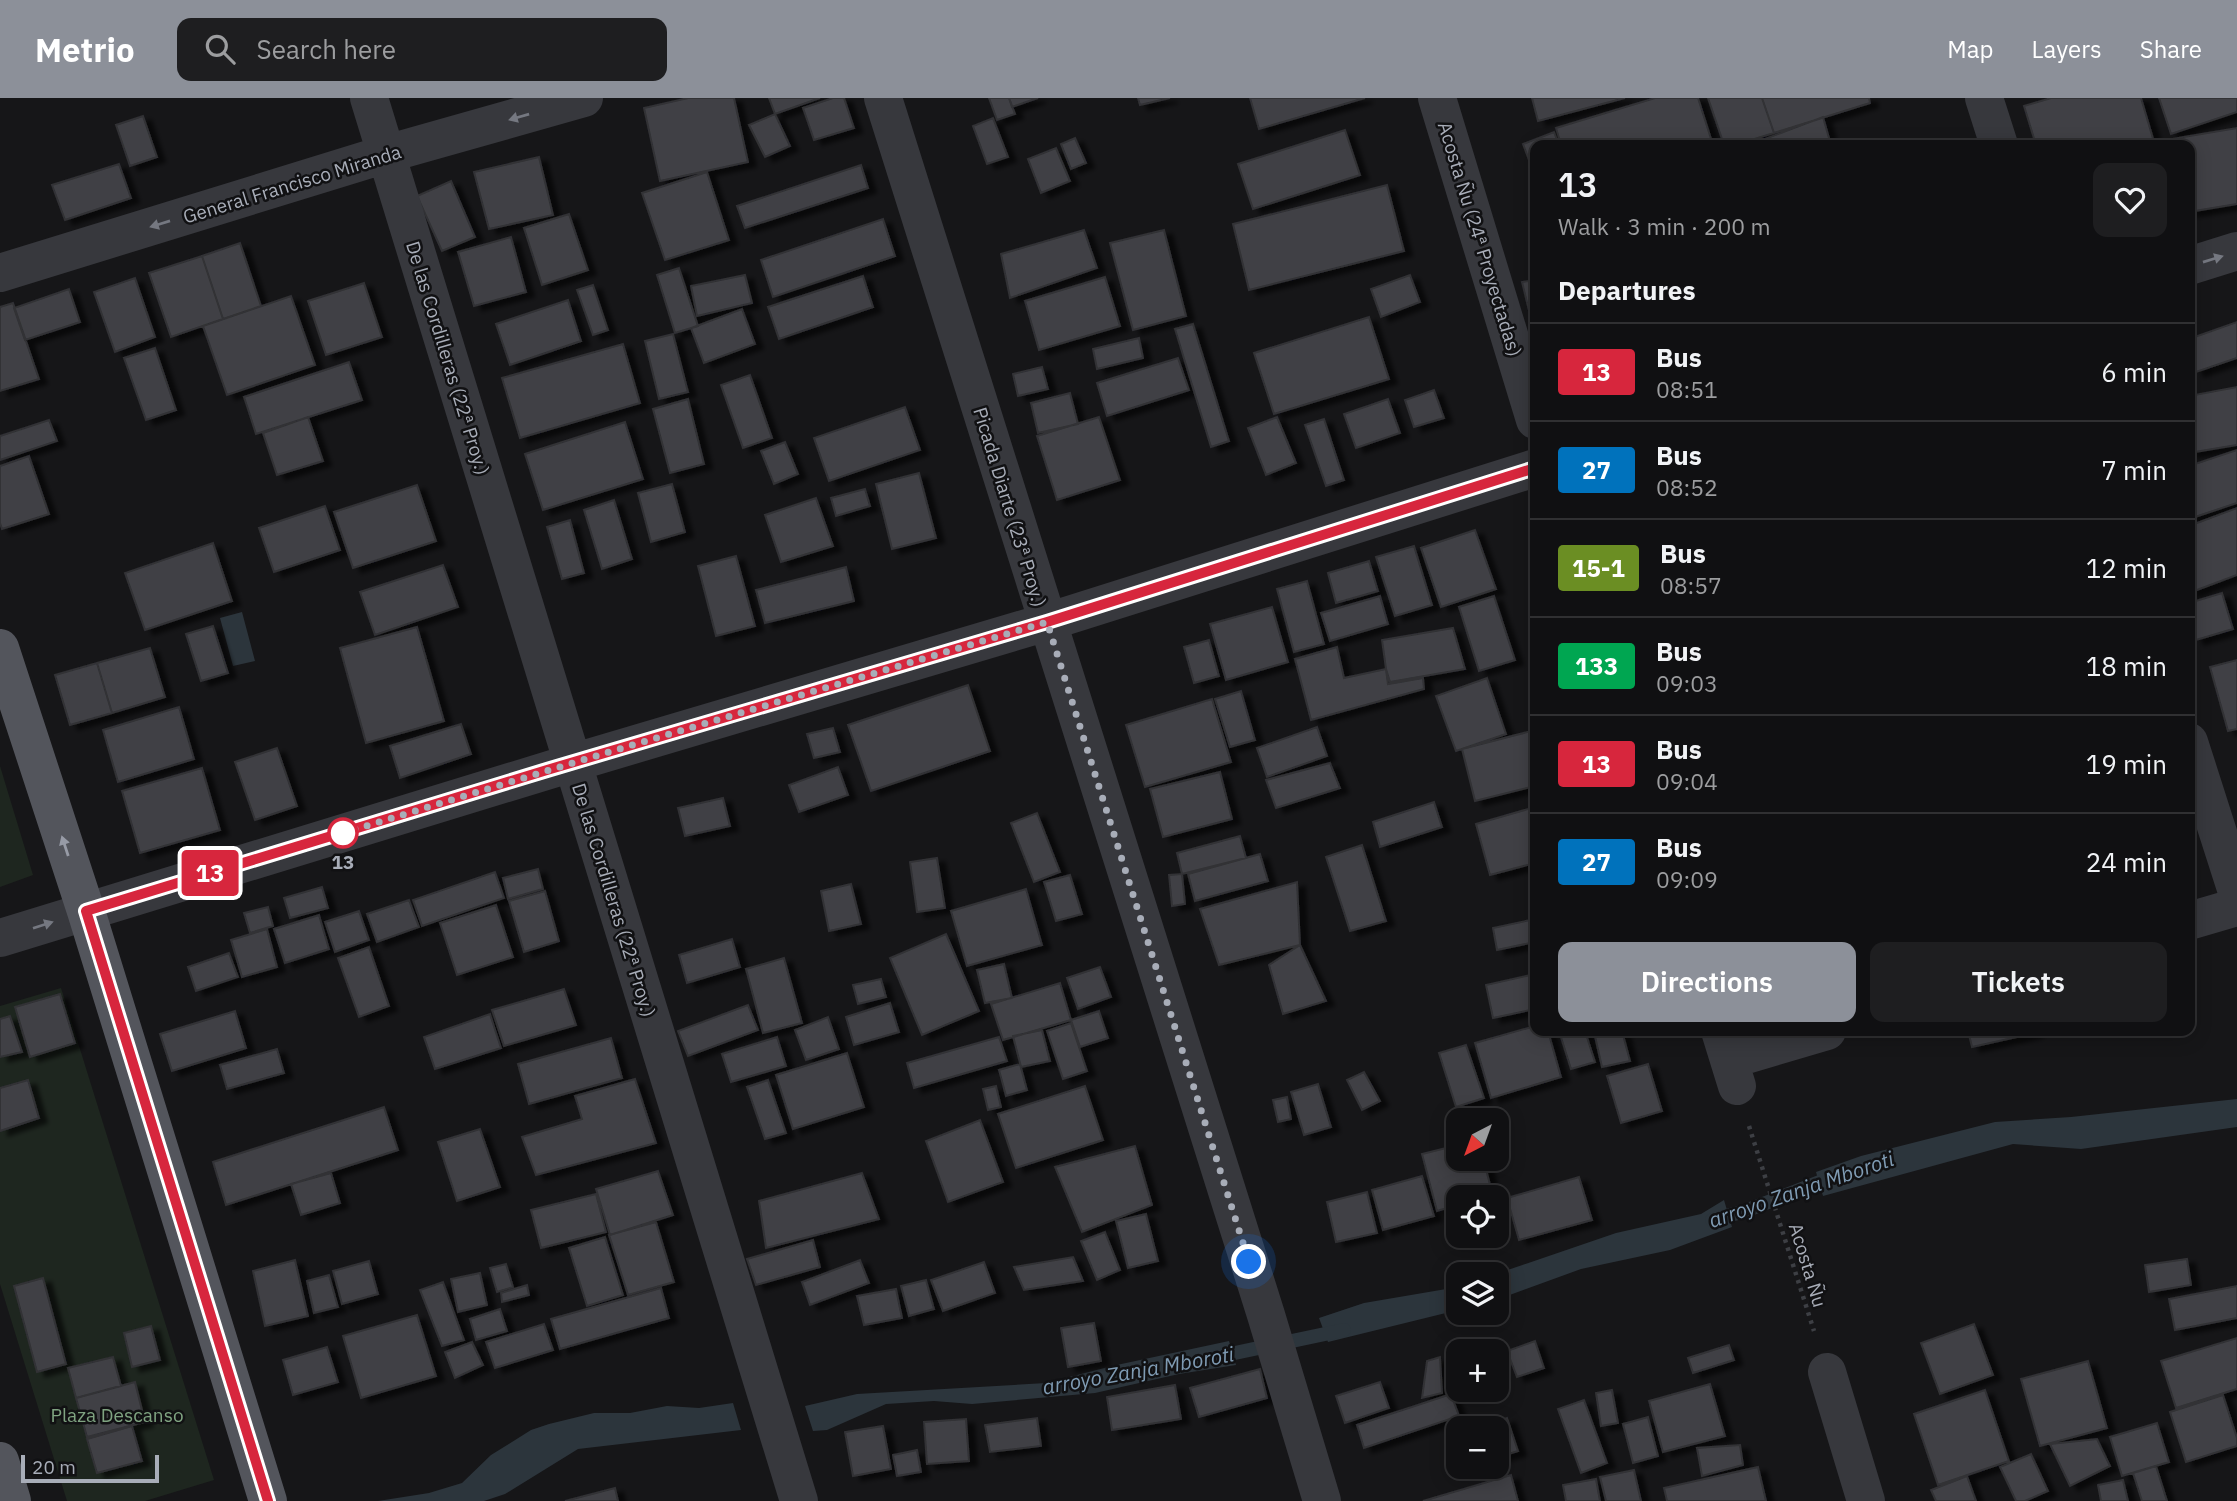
<!DOCTYPE html>
<meta charset="utf-8">
<style>
:root{--surface:#101012;--page:#1e1e20;--text:#f1f3f6;--muted:#9c9d9f;--line:#303032;--accent:#8c9099}
body{margin:0;font-family:"IBM Plex Sans",sans-serif;background:var(--page);color:var(--text);height:100vh;display:flex;flex-direction:column;font-size:26px;white-space:nowrap}
*{box-sizing:border-box;margin:0}
p{font-size:23px;color:var(--muted)}
.icon{flex:none;width:38px;height:38px;fill:none;stroke:currentColor;stroke-width:2;stroke-linecap:round;stroke-linejoin:round}
.map{position:relative;flex:1;overflow:hidden}
.side{position:absolute;left:1530px;top:42px;width:665px;height:896px;display:flex;flex-direction:column;background:var(--surface);border-radius:14px;box-shadow:0 4px 18px #0003,0 0 0 2px var(--line)}
.side>*{flex:none}
.badge{padding:0 14px;border-radius:5px;font-size:24px;line-height:46px}
.needle{width:46px;rotate:221deg}
.controls{position:absolute;left:1446px;top:1010px;display:grid;gap:14px}
.controls a{display:grid;place-items:center;width:63px;height:63px;border-radius:14px;background:var(--surface);box-shadow:0 4px 18px #0003,0 0 0 2px var(--line);font-size:35px}
.scale{position:absolute;left:21px;bottom:18px;width:138px;box-sizing:border-box;padding-left:7px;border:4px solid #a8adb8;border-top:0;font-size:19px;line-height:24px;white-space:nowrap;color:#a8adb8;-webkit-text-stroke:5px #111113;paint-order:stroke}
.you{position:absolute;width:35px;height:35px;margin:-18px;border:5px solid #fff;border-radius:50%;background:#1a73e8;box-shadow:0 0 0 10px #1a73e833}
.map>.badge{position:absolute;translate:-50% -50%;box-shadow:0 0 0 4px #fff}
h2{padding:0 28px;font-size:26px;line-height:63px}
.round{display:grid;place-items:center;flex:none;width:74px;height:74px;border-radius:14px;background:var(--page)}
.head{display:flex;align-items:center;justify-content:space-between;height:119px;padding:0 28px}
h1{font-size:33px;font-weight:600;line-height:52px}
.action{display:flex;gap:14px;margin-top:auto;padding:14px 28px}
.action a{flex:1;height:80px;border-radius:14px;background:var(--accent);color:#fff;font-size:28px;font-weight:600;line-height:80px;text-align:center}
.action a+a{background:var(--page);color:var(--text)}
ul{padding:0;list-style:none}
li{display:flex;align-items:center;gap:21px;height:98px;padding:0 28px;border-top:2px solid var(--line)}
li div{flex:1}
li b{display:block;font-size:26px}
li em{font-style:normal}
li .badge{min-width:77px;font-weight:700;text-align:center}
header{display:flex;align-items:center;gap:42px;box-sizing:border-box;height:98px;padding:0 35px;background:var(--accent);color:#fff}
header strong{font-size:33px}
nav{display:flex;gap:38px;margin-inline-start:auto;font-size:24px}
.search{width:490px;height:63px;background:var(--page);display:flex;align-items:center;gap:18px;box-sizing:border-box;padding:0 24px;border-radius:14px;color:var(--muted);font-size:26px}
.map>svg:first-child{display:block}
.green{fill:#1e261f}
.water{fill:#2c353c}
.lines{fill:none;stroke-linecap:round;stroke-linejoin:round}
.stream{stroke:#2c353c;stroke-width:14}
.building{fill:#404145;stroke:#303034;stroke-width:2;filter:url(#shadow)}
.path{stroke:#3d3f44;stroke-width:4.5;stroke-dasharray:3.5 5;stroke-linecap:butt}
.minor{stroke:#37383d;stroke-width:38}
.major{stroke:#53555c;stroke-width:38}
.oneway{fill:#757881}
.oneway2{fill:#979ba6}
.line-casing{stroke:#fff;stroke-width:16}
.line{stroke:#d7263d;stroke-width:10}
.walk{stroke:#a8adb8;stroke-width:7;stroke-dasharray:0 12.6}
.stop-dot{fill:#fff;stroke:#d7263d;stroke-width:3.5}
.labels{text-anchor:middle;dominant-baseline:central;stroke-width:5;stroke-linejoin:round;paint-order:stroke}
.street-label{font-size:19px;fill:#a8adb8;stroke:#111113}
.stop-label{font-size:19px;font-weight:bold;fill:#a8adb8;stroke:#111113}
.park-label{font-size:19px;fill:#7fa381;stroke:#111113}
.water-label{font-size:21px;font-style:italic;fill:#7f9bb3;stroke:#111113}
</style>
<header>
<strong>Metrio</strong>
<div class="search"><svg class="icon" aria-label="search" viewBox="0 0 24 24"><circle cx="10" cy="10" r="6"/><path d="M15 15l6 6"/></svg>Search here</div>
<nav><a>Map</a><a>Layers</a><a>Share</a></nav>
</header>
<div class="map">
<svg width="2237" height="1403" viewBox="0 0 2237 1403">
<defs>
<filter id="shadow"><feDropShadow dx="8" dy="4.5" stdDeviation="2" flood-color="#0009"/></filter>
</defs>
<rect width="100%" height="100%" fill="#161618"/>
<path class="green" d="M0,668L33,777L0,789Z
M61,890L214,1382L145,1403H67L0,1186V908Z"/>
<path class="water" d="M242,514L255,563L233,568L220,520Z
M2237,1001V1029L2081,1051L2013,1046L1823,1098L1816,1074L1861,1058L1995,1024L2071,1019Z
M1724,1102L1732,1129L1670,1152L1581,1171L1496,1202V1176L1616,1135L1701,1116Z
M1458,1189V1212L1328,1244L1319,1220L1364,1205Z
M1229,1243L1236,1267L1179,1276L1095,1295L972,1306L934,1303L886,1306L827,1332L813,1333L805,1308L857,1296L1046,1285L1112,1268Z
M733,1305L741,1332L578,1351L505,1396L484,1403H378L429,1395L462,1385L491,1357L531,1332L549,1326L594,1315H630L667,1308L699,1310Z"/>
<g class="lines">
<path class="stream" d="M1712,1122L1745,1113L1835,1078
M1216,1259L1344,1232"/>
</g>
<path class="building" d="M688,0H734L748,64L660,83L644,10Z
M769,0H820L775,16Z
M833,0H844L854,30L814,42L803,10Z
M989,0H1009L1015,16L997,22Z
M1009,0H1038L1012,9Z
M1138,0H1170L1140,7Z
M1250,0H1365L1259,31Z
M1532,0H1625L1538,23Z
M1655,0H1698L1713,47H1561L1556,30Z
M1708,0H1762L1774,35L1735,47H1724Z
M1762,0H1869L1870,5L1774,35Z
M2051,0H2141L2154,44L2142,47H2036L2024,8Z
M2159,0H2237V14L2171,36Z
M775,16L790,48L765,59L749,27Z
M143,18L157,59L130,68L116,27Z
M1823,19L1831,47H1749Z
M993,20L1008,59L987,66L973,28Z
M2237,30V106L2189,114V47H2154V44Z
M1345,32L1360,77L1253,111L1238,66Z
M1554,34L1559,47H1535V78L1523,46Z
M1075,40L1086,65L1071,71L1061,46Z
M1056,50L1070,83L1041,95L1028,61Z
M539,59L553,117L489,131L474,74Z
M119,66L131,100L65,122L52,87Z
M861,67L868,90L745,130L737,108Z
M707,74L729,142L665,162L642,95Z
M451,83L475,139L442,153L417,98Z
M1387,87L1404,153L1249,192L1233,126Z
M569,116L588,172L542,187L524,130Z
M883,121L895,158L773,199L761,162Z
M1084,132L1097,170L1010,200L1001,156Z
M1164,132L1186,218L1133,232L1110,145Z
M511,139L526,194L474,208L458,154Z
M240,145L261,208L223,221L202,158Z
M202,158L223,221L171,239L149,175Z
M679,170L698,228L675,235L657,177Z
M745,177L752,205L697,218L691,188Z
M1410,177L1420,204L1381,219L1371,191Z
M863,178L873,209L779,241L768,209Z
M1105,179L1120,228L1039,252L1025,203Z
M135,180L155,239L115,254L94,194Z
M1535,182V229H1533L1522,184Z
M364,185L382,239L326,257L308,203Z
M593,187L608,232L593,237L577,192Z
M69,191L80,224L25,242L14,210Z
M291,198L315,267L227,297L203,228Z
M568,202L581,243L510,267L496,226Z
M13,205L39,281L0,293V209Z
M742,211L755,246L704,265L691,230Z
M1369,219L1389,281L1274,316L1254,255Z
M2237,224V260L2196,274L2189,255V241Z
M1193,226L1229,343L1211,349L1175,231Z
M673,236L688,294L659,301L645,243Z
M1139,240L1143,260L1097,271L1093,251Z
M623,246L640,305L520,340L502,280Z
M155,250L176,312L146,322L124,260Z
M1178,260L1189,292L1107,318L1097,285Z
M349,264L362,302L256,336L244,299Z
M1042,269L1048,291L1018,298L1013,276Z
M750,277L772,340L743,350L721,287Z
M2237,289V347L2189,355V298Z
M1434,292L1444,320L1414,329L1405,302Z
M1070,295L1078,326L1038,335L1031,305Z
M688,301L704,366L670,375L653,311Z
M1388,301L1400,335L1356,350L1344,316Z
M905,309L920,352L829,383L814,340Z
M308,319L323,363L277,377L263,335Z
M1099,319L1120,382L1057,402L1037,338Z
M1277,319L1296,365L1266,377L1248,330Z
M1324,321L1344,382L1326,388L1305,327Z
M49,322L57,343L0,362V338Z
M625,324L643,381L543,412L525,356Z
M785,344L798,376L774,386L761,353Z
M2237,352V405L2189,421V368Z
M29,358L49,416L2,431L0,425V368Z
M919,375L936,440L892,451L876,386Z
M672,386L685,434L651,444L638,395Z
M417,387L436,443L353,470L334,414Z
M865,391L870,408L836,418L831,400Z
M816,400L833,448L781,464L765,417Z
M614,402L632,461L602,471L584,412Z
M325,408L340,452L274,474L259,430Z
M2237,410V477L2189,495V428Z
M570,422L584,475L562,481L547,429Z
M1475,432L1496,491L1441,509L1421,450Z
M213,445L232,503L145,532L125,475Z
M1414,448L1432,507L1395,518L1376,459Z
M736,458L755,528L716,538L698,468Z
M1369,463L1378,493L1336,505L1328,475Z
M443,467L458,509L375,537L360,494Z
M846,469L854,503L765,525L756,492Z
M1307,483L1324,546L1294,554L1277,491Z
M2222,495L2233,531L2196,542L2189,522V505Z
M1380,498L1388,526L1330,543L1321,515Z
M1494,498L1515,562L1479,573L1459,509Z
M1272,509L1288,564L1226,582L1210,526Z
M213,528L228,575L201,583L186,536Z
M417,529L444,623L366,645L340,550Z
M1453,530L1465,571L1390,584L1386,571L1382,542Z
M1209,542L1219,578L1194,585L1184,549Z
M1337,549L1344,580L1386,571L1388,586L1423,580L1424,591L1311,622L1295,561Z
M150,550L165,599L112,615L97,565Z
M2237,562V631L2228,633L2210,569Z
M97,565L112,615L70,627L55,577Z
M1487,580L1506,636L1456,653L1436,598Z
M968,587L990,653L871,693L848,627Z
M1241,593L1255,642L1230,649L1215,601Z
M1212,601L1231,664L1145,689L1126,627Z
M179,609L194,661L118,684L103,632Z
M461,626L471,656L400,680L390,648Z
M1317,629L1327,658L1267,679L1257,650Z
M833,630L840,654L814,660L807,636Z
M1535,632V688L1475,703L1462,651Z
M277,650L297,708L255,722L235,664Z
M1330,665L1340,690L1276,710L1266,682Z
M838,669L848,697L799,714L789,687Z
M202,670L220,732L140,755L122,693Z
M1220,674L1232,721L1163,739L1150,691Z
M723,700L730,728L685,738L678,710Z
M1434,704L1442,729L1380,749L1373,724Z
M1535,709V765L1490,777L1476,726Z
M1037,715L1060,774L1034,784L1011,725Z
M1240,738L1246,760L1182,776L1177,755Z
M1362,747L1386,823L1350,833L1326,759Z
M1260,756L1268,783L1195,803L1188,776Z
M937,760L945,810L917,814L910,764Z
M538,771L543,791L508,801L503,780Z
M495,774L504,800L422,828L413,802Z
M1182,776L1185,806L1172,808L1169,777Z
M1070,777L1082,816L1056,823L1044,784Z
M1297,784L1300,847L1219,867L1200,811Z
M851,786L861,826L829,833L821,793Z
M322,789L328,810L290,820L284,800Z
M1026,791L1042,847L967,868L951,813Z
M545,793L559,843L524,854L509,803Z
M409,802L419,829L377,844L367,816Z
M496,807L513,859L457,877L440,825Z
M268,809L273,828L250,835L244,815Z
M359,813L369,842L335,854L325,824Z
M319,817L329,851L285,865L274,831Z
M1535,821V844L1497,852L1493,830Z
M267,831L277,869L242,879L231,842Z
M946,836L979,913L922,937L890,860Z
M732,841L740,869L687,885L679,857Z
M1300,847L1326,903L1283,916L1269,867Z
M369,849L389,908L359,919L338,860Z
M229,855L238,879L196,893L188,869Z
M784,860L802,925L763,935L746,871Z
M1004,866L1012,900L985,905L977,872Z
M1100,869L1111,899L1078,911L1067,880Z
M1535,876V911L1493,920L1486,887Z
M881,881L886,899L858,906L853,887Z
M1060,885L1071,922L1003,942L991,906Z
M564,891L576,927L504,948L492,912Z
M60,896L75,945L30,959L15,909Z
M890,905L899,934L854,947L846,919Z
M748,907L758,932L688,958L678,933Z
M235,913L246,950L172,973L160,936Z
M1099,913L1108,940L1080,949L1071,922Z
M490,916L501,950L435,971L424,939Z
M10,918L22,954L0,959V921Z
M828,919L839,951L806,962L795,932Z
M1071,925L1087,973L1063,981L1047,933Z
M1535,928V933H1548L1561,979L1491,1000L1475,945Z
M1042,932L1050,963L1021,969L1013,938Z
M1559,933H1585L1595,964L1571,971Z
M1599,933H1622L1630,963L1602,969L1594,934Z
M1968,933H2034L2035,935L1972,949Z
M777,939L786,968L731,984L722,956Z
M999,939L1007,963L914,990L907,965Z
M611,940L622,980L529,1006L518,966Z
M1466,947L1484,1000L1456,1009L1439,955Z
M277,951L284,975L227,991L220,967Z
M847,955L864,1009L793,1031L776,977Z
M1020,966L1027,992L1006,998L999,972Z
M1648,966L1662,1013L1621,1025L1607,978Z
M1364,974L1380,1003L1362,1012L1347,982Z
M635,981L656,1045L536,1077L522,1039L582,1021L575,998Z
M28,982L39,1020L0,1033V990Z
M768,982L786,1035L765,1041L747,989Z
M1318,986L1331,1029L1304,1037L1291,994Z
M996,988L1001,1009L988,1012L983,991Z
M1085,988L1103,1042L1016,1070L998,1016Z
M1287,999L1291,1021L1278,1024L1273,1002Z
M384,1009L398,1052L226,1107L213,1064Z
M980,1022L1003,1084L948,1104L926,1043Z
M480,1031L500,1089L457,1103L438,1044Z
M1458,1047V1060H1483L1493,1098L1458,1099V1107L1437,1113L1422,1056Z
M1135,1048L1152,1107L1082,1134L1055,1069Z
M658,1073L673,1117L610,1137L596,1091Z
M331,1075L340,1105L301,1117L291,1086Z
M862,1075L879,1121L766,1150L759,1103Z
M1422,1078L1434,1118L1383,1132L1372,1092Z
M1579,1079L1592,1122L1519,1142L1507,1100Z
M1367,1094L1377,1135L1336,1144L1327,1104Z
M596,1096L606,1134L541,1150L531,1112Z
M1146,1116L1158,1163L1128,1170L1116,1123Z
M656,1124L674,1184L628,1197L609,1137Z
M1105,1134L1120,1172L1097,1182L1081,1143Z
M605,1139L623,1197L587,1208L569,1150Z
M813,1142L820,1169L756,1187L747,1161Z
M1073,1159L1083,1183L1024,1192L1014,1169Z
M2187,1161L2191,1187L2149,1194L2145,1167Z
M295,1162L308,1218L265,1228L253,1173Z
M860,1162L869,1185L810,1207L802,1184Z
M369,1163L378,1196L342,1206L333,1173Z
M984,1164L995,1195L943,1213L931,1182Z
M506,1166L513,1189L497,1194L490,1170Z
M480,1175L487,1207L458,1214L451,1181Z
M329,1177L338,1209L314,1215L307,1183Z
M43,1180L66,1266L37,1274L14,1188Z
M926,1182L934,1211L909,1218L901,1188Z
M443,1184L464,1242L442,1248L420,1192Z
M527,1187L529,1197L502,1204L501,1195Z
M2237,1188V1220L2175,1232L2169,1201Z
M661,1190L669,1220L560,1251L551,1221Z
M896,1191L902,1220L864,1227L857,1198Z
M500,1211L507,1233L476,1242L470,1221Z
M417,1217L436,1278L361,1300L343,1238Z
M1094,1225L1101,1263L1068,1269L1061,1230Z
M544,1226L553,1252L495,1270L486,1244Z
M1974,1226L1993,1277L1940,1296L1921,1245Z
M151,1228L160,1262L132,1269L124,1235Z
M2237,1240V1291L2176,1310L2161,1263Z
M1535,1243L1544,1270L1517,1279L1507,1253Z
M472,1244L483,1267L455,1280L445,1254Z
M1729,1247L1734,1262L1693,1275L1688,1260Z
M327,1249L338,1284L293,1297L283,1262Z
M113,1259L121,1288L76,1300L68,1270Z
M1440,1259L1442,1295L1422,1300L1427,1263Z
M2088,1263L2107,1330L2040,1348L2021,1281Z
M1260,1271L1267,1300L1199,1319L1190,1290Z
M135,1284L145,1324L87,1339L76,1300Z
M1380,1284L1389,1310L1345,1325L1336,1298Z
M1710,1286L1725,1338L1663,1354L1649,1303Z
M1175,1287L1181,1321L1112,1332L1107,1299Z
M1612,1292L1618,1325L1601,1328L1596,1295Z
M1985,1292L2009,1363L1938,1387L1914,1316Z
M1451,1296L1459,1318L1364,1350L1357,1327Z
M2223,1297L2237,1340V1348L2186,1364L2170,1314Z
M1584,1302L1607,1365L1581,1375L1558,1311Z
M1648,1319L1658,1358L1633,1365L1623,1326Z
M1037,1320L1041,1348L990,1354L985,1327Z
M1507,1320L1518,1353L1496,1360V1330H1479Z
M966,1321L969,1363L927,1366L924,1324Z
M2157,1325L2169,1364L2122,1378L2110,1339Z
M132,1328L142,1363L97,1375L87,1341Z
M883,1328L891,1371L853,1378L845,1334Z
M2097,1341L2110,1368L2070,1388L2050,1346Z
M1740,1347L1743,1367L1702,1378L1697,1350Z
M917,1352L921,1374L897,1378L893,1357Z
M2031,1356L2048,1393L2025,1403H2016L2000,1369Z
M2156,1368L2167,1403H2142L2133,1375Z
M1758,1369L1766,1403H1667L1664,1390Z
M1634,1372L1641,1403H1606L1600,1379Z
M1511,1377L1518,1403H1423Z
M1967,1378L1976,1403H1936L1931,1392Z
M1596,1381L1600,1403H1566L1563,1387Z
M2123,1382L2128,1403H2101L2098,1387Z
M615,1390L618,1403H565Z"/>
<g class="lines">
<path class="path" d="M1749,1028L1814,1233"/>
<path class="minor" d="M369,0L799,1403
M883,0L1266,1217L1322,1403
M1437,0L1535,322
M1984,0L1999,47
M2189,168L2237,153
M0,175L386,56L584,0
M2189,644L2237,794
M2189,823L2237,809
M0,840L572,665L1047,524L1535,370
M1720,933L1737,988
M1729,962L1827,933
M1827,1274L1866,1403"/>
<path class="major" d="M0,550L86,813L268,1403
M0,1363L12,1403"/>
</g>
<defs><path id="oneway-solid" d="M-6-.8H1V-3.2L6.5 0L1 3.2V.8H-6Z" transform="scale(1.75)"/></defs>
<g class="oneway">
<use href="#oneway-solid" transform="translate(519 19) rotate(164)"/>
<use href="#oneway-solid" transform="translate(160 126) rotate(163)"/>
<use href="#oneway-solid" transform="translate(2213 161) rotate(-17)"/>
<use href="#oneway-solid" transform="translate(43 827) rotate(-18)"/>
</g>
<use class="oneway2" href="#oneway-solid" transform="translate(65 748) rotate(-108)"/>
<g class="lines">
<g class="line-casing">
<path id="line" d="M268,1403L86,813L547,672L1047,524L1535,370"/>
</g>
<use href="#line" class="line"/>
<path class="walk" d="M343,735L599,657L1047,524L1249,1164"/>
</g>
<circle class="stop-dot" cx="343" cy="735" r="14"/>
<g class="labels">
<g class="street-label">
<text transform="translate(292 86) rotate(-17)">General Francisco Miranda</text>
<text transform="translate(1480 141) rotate(73)">Acosta Ñu (24ª Proyectadas)</text>
<text transform="translate(448 260) rotate(73)">De las Cordilleras (22ª Proy.)</text>
<text transform="translate(1010 409) rotate(73)">Picada Diarte (23ª Proy.)</text>
<text transform="translate(614 802) rotate(73)">De las Cordilleras (22ª Proy.)</text>
<text transform="translate(1808 1167) rotate(73)">Acosta Ñu</text>
</g>
<g class="stop-label">
<text x="343" y="764">13</text>
</g>
<g class="park-label">
<text x="117" y="1317">Plaza Descanso</text>
</g>
<g class="water-label">
<text transform="translate(1801 1091) rotate(-19)">arroyo Zanja Mboroti</text>
<text transform="translate(1138 1272) rotate(-10)">arroyo Zanja Mboroti</text>
</g>
</g>
</svg>
<div class="controls">
<a><svg class="needle" viewBox="-14 -14 28 28"><path d="M0-13l5 13h-10z" fill="#e53935"/><path d="M0 13l5-13h-10z" fill="#9c9d9f"/></svg></a>
<a><svg class="icon" aria-label="locate" viewBox="0 0 24 24"><circle cx="12" cy="12" r="6"/><path d="M12 2v4M12 18v4M2 12h4M18 12h4"/></svg></a>
<a><svg class="icon" aria-label="layers" viewBox="0 0 24 24"><path d="M12 4l9 5-9 5-9-5zM3 14l9 5 9-5"/></svg></a>
<a>+</a>
<a>−</a>
</div>
<div class="scale">20 m</div>
<div class="you" style="left:1249px;top:1164px"></div>
<b class="badge" style="left:210px;top:775px;background:#d7263d;color:#fff">13</b>
<section class="side">
<div class="head"><div><h1>13</h1><p>Walk · 3 min · 200 m</p></div><a class="round"><svg class="icon" aria-label="heart" viewBox="0 0 24 24"><path d="M12 20l-8-8c-3-5 5-10 8-4 3-6 11-1 8 4z"/></svg></a></div>
<h2>Departures</h2>
<ul>
<li><span class="badge" style="background:#d7263d;color:#fff">13</span><div><b>Bus</b><p>08:51</p></div><em>6 min</em></li>
<li><span class="badge" style="background:#0072bc;color:#fff">27</span><div><b>Bus</b><p>08:52</p></div><em>7 min</em></li>
<li><span class="badge" style="background:#6b8e23;color:#fff">15-1</span><div><b>Bus</b><p>08:57</p></div><em>12 min</em></li>
<li><span class="badge" style="background:#00a651;color:#fff">133</span><div><b>Bus</b><p>09:03</p></div><em>18 min</em></li>
<li><span class="badge" style="background:#d7263d;color:#fff">13</span><div><b>Bus</b><p>09:04</p></div><em>19 min</em></li>
<li><span class="badge" style="background:#0072bc;color:#fff">27</span><div><b>Bus</b><p>09:09</p></div><em>24 min</em></li>
</ul>
<div class="action"><a>Directions</a><a>Tickets</a></div>
</section>
</div>
